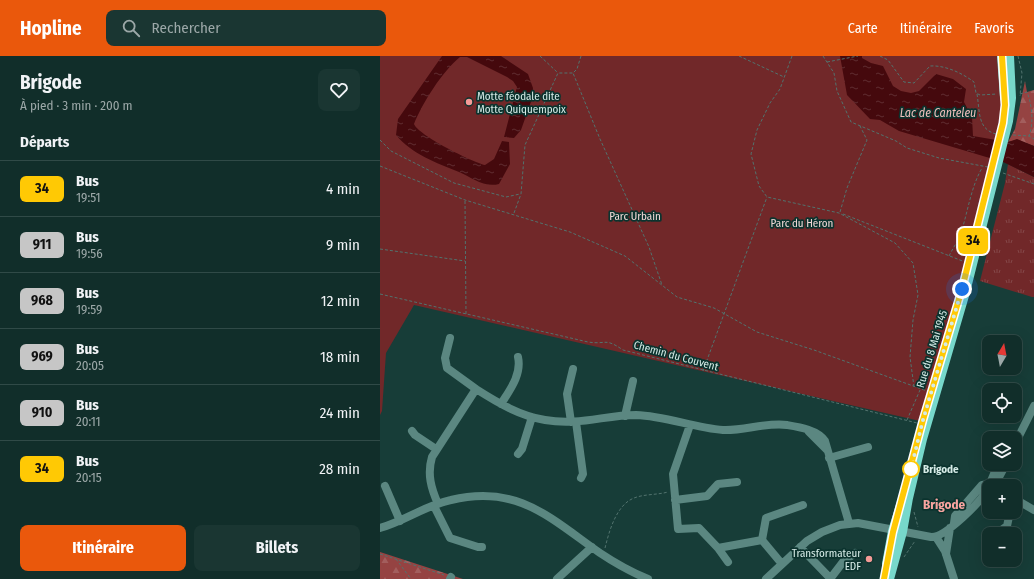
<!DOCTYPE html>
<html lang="fr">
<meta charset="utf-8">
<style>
:root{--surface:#112e2a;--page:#1a3632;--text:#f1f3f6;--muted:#9ca8a8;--line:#304a47;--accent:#ea580c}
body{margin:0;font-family:"Fira Sans Condensed",sans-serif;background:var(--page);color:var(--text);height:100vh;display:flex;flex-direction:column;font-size:15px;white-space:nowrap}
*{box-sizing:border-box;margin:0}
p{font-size:13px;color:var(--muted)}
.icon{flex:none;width:22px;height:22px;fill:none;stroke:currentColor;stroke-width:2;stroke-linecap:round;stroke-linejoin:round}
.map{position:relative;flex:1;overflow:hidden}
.drawer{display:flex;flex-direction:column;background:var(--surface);width:380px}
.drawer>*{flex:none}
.badge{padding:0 8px;border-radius:6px;font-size:14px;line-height:26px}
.needle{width:26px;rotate:10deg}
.tools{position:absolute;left:602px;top:279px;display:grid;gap:8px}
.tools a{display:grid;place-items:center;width:40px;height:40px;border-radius:8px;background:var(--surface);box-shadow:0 4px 16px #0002,0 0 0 1px var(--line);font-size:20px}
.you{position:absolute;width:20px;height:20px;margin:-10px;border:3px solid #fff;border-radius:50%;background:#1a73e8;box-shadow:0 0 0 6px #1a73e833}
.map>.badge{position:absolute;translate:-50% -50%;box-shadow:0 0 0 2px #fff}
h2{padding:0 20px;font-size:15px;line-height:36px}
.round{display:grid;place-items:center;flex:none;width:42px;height:42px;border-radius:8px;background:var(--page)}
.summary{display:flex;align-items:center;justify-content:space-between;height:68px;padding:0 20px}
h1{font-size:19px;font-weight:700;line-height:30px}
.cta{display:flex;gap:8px;margin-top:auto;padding:8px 20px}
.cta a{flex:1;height:46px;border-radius:8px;background:var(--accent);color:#fff;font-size:16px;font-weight:700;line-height:46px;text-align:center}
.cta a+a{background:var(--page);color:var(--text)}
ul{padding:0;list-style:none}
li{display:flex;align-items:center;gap:12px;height:56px;padding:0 20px;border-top:1px solid var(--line)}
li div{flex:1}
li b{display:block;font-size:15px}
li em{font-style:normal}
li .badge{min-width:44px;font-weight:700;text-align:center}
header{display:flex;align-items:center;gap:24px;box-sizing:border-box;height:56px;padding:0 20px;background:var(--accent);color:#fff}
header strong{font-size:19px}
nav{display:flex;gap:22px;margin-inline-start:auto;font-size:14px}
.search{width:280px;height:36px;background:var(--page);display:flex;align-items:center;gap:10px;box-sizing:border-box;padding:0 14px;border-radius:8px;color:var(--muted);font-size:15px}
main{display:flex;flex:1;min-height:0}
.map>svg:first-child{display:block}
.grass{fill:url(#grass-tufts)}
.forest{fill:url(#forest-firs)}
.park{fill:#712829}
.water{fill:url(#water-ripples)}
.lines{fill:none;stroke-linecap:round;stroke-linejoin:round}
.path{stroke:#52736e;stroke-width:1;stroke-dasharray:3 2;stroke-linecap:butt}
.minor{stroke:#5b8781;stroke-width:8}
.major{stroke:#77d8cb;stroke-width:10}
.line-casing{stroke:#fff;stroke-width:9}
.line{stroke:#ffc904;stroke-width:6}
.walk{stroke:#d6ebe7;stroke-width:4;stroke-dasharray:0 7.2}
.poi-dot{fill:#f59b97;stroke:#0b332e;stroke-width:1.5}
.stop-dot{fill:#fff;stroke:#ffc904;stroke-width:2}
.labels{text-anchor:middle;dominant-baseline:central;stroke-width:3.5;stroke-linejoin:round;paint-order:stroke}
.poi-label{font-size:11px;fill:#d6ebe7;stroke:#0b332e;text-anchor:start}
.park-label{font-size:11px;fill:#f1d8d6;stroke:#0b332e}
.street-label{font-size:11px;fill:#d6ebe7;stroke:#0b332e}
.stop-label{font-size:11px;font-weight:bold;fill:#d6ebe7;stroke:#0b332e;text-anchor:start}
.water-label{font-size:12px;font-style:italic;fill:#f0bfbc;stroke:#0b332e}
.quarter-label{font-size:13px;font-weight:bold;fill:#f8a4a0;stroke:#0b332e}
</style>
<header>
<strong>Hopline</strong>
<div class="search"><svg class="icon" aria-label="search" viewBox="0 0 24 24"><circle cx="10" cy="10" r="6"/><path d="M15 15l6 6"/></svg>Rechercher</div>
<nav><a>Carte</a><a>Itinéraire</a><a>Favoris</a></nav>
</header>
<main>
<section class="drawer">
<div class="summary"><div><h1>Brigode</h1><p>À pied · 3 min · 200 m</p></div><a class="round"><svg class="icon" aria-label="heart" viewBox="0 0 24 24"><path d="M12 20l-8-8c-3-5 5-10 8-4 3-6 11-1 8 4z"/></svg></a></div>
<h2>Départs</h2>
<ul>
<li><span class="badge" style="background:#ffc904;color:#111">34</span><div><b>Bus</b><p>19:51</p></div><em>4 min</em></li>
<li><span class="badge" style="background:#c6c6c6;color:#111">911</span><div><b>Bus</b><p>19:56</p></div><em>9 min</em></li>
<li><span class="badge" style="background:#c6c6c6;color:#111">968</span><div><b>Bus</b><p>19:59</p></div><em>12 min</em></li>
<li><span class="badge" style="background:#c6c6c6;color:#111">969</span><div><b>Bus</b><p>20:05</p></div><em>18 min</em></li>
<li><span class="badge" style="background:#c6c6c6;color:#111">910</span><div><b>Bus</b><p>20:11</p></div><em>24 min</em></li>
<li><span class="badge" style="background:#ffc904;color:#111">34</span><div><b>Bus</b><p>20:15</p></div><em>28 min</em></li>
</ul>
<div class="cta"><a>Itinéraire</a><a>Billets</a></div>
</section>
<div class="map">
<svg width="654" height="523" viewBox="0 0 654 523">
<defs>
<pattern id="grass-tufts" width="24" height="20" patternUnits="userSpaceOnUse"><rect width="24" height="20" fill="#712829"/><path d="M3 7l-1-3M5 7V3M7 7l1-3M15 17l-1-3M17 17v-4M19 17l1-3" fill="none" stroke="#844748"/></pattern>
<pattern id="forest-firs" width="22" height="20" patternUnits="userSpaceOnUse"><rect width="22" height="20" fill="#954342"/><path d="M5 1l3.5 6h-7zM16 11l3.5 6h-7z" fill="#a35e5d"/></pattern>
<pattern id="water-ripples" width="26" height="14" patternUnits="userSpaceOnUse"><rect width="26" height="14" fill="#45090d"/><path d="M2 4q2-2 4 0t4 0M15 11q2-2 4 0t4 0" fill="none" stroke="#5f2d30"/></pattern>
</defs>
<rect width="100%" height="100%" fill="#173d38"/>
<path class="grass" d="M628,108L654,121V241H652L600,225L625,127Z"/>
<path class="forest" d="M645,25L647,36L654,34V90L637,84L628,86L635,73Z
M0,496L83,523H0Z"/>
<path class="park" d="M0,0H618L623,41L620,66L578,232L540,365L34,249L6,297L2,355L0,359Z"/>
<path class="water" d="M62,0H121L148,18L153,32L152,43L141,74L134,82L124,81L137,31L133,25L127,21L87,1H80C62,16 43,46 34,68C38,79 92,106 105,109L114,103L122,85L129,86L130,108L119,128C104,132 91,121 79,116C56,107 32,98 16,79L18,63Z
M460,0H482V2L491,7L503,10L513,30L521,35L531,37L539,35L556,18L573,23L586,33L584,46L592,61L593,80L628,86L637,83L654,90V121L623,106L519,75L500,64L490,63L467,39Z"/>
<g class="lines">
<path class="path" d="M160,0L177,16
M201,0L197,13L193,17L220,83L269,191L282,229
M359,0L404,21
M412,0L400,33L390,47L377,74L371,98L379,130L387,141L459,157L515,187L533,207L538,239L533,264L530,301L534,331
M443,0L454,17L457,35L471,66L516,85L527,92L559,102L608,111
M500,0L508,4L524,26L534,27L550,10C565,9 582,17 594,26L596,37L600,39L617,38
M638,0L642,17L640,40
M447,6L478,0
M597,38C600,55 597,73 616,78
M640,38L647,36C652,49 654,67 649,80
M633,79L649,80L654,83
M0,84L11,95L74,127L126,141L140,138
M0,110L85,144L190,176L245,200L297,241L334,252L377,276L434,294L547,335
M623,117L654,128
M85,145L86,258
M460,156L467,132L487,84L480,70
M134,157L141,138L145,89L178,17H193
M463,158L585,206
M0,193L85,205
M569,200C573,192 578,185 581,177C588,155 591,131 602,112
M0,238L208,286C227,289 224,281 243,294L537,367
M323,315L387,141
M527,364L540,334
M534,456L538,471
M225,492C229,476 236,449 254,442C264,438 277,439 288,436
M0,498L64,519
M524,501L535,485
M16,503L31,523"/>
<path class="minor" d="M70,282L65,302L67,312L96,333
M121,348C129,335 142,319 138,301
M245,360L253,325
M191,366L187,338L193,313
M196,366L203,418L201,422
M310,369L293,418L298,473L319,472L338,492L382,484L402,508
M32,375L35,379L56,393
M429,376L447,394
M635,388L654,350
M138,398L142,393L152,361
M449,402L488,391
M613,422L619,421L626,408
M611,425L620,430
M5,430L20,465
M609,430L618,408
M635,443L654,454
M295,444L327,440L338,428L357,426
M58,448C51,432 47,418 52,401L96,333C118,347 140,360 165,364C199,370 225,359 256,359C286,360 314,372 343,374C364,375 386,366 407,369C419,371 438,374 445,385L469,467
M54,450L70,482L98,491H102
M574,467L575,460L602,429L609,428
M0,472C25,465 46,449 71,444C138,428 170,462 220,497C235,507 251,516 268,523
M616,478L627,470L630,456
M556,481L565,495L574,523
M382,484L386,462L423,449
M420,491L450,522
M338,492L348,506
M566,498L570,472
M70,523L71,521
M177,523L212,491
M386,523L427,485L442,476L460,469L478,467L551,481C565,482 602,445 609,431
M450,523L463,506L475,497"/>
<path class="major" d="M622,0L625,42
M507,508L513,475L523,443
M509,523L522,476L528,442L542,383L585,236L628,65L631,42L629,0"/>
</g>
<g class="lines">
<g class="line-casing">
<path id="line" d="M504,523L513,476L543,364L582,233L623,67L625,49L622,0"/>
</g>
<use href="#line" class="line"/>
<path class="walk" d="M531,413L543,364L582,233"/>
</g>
<g class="poi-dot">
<circle cx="89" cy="46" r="4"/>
<circle cx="489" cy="503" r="4"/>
</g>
<circle class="stop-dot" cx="531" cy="413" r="8"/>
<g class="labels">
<g class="poi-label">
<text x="97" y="40">Motte féodale dite<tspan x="97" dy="13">Motte Quiquempoix</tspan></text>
<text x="481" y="497" text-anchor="end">Transformateur<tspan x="481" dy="13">EDF</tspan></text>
</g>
<g class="park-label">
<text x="255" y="160">Parc Urbain</text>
<text x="422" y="167">Parc du Héron</text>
</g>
<g class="street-label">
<text transform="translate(552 293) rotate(-73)">Rue du 8 Mai 1945</text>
<text transform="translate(296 300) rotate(15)">Chemin du Couvent</text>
</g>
<g class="stop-label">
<text x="543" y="413">Brigode</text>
</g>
<g class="water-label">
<text x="558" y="57">Lac de Canteleu</text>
</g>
<g class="quarter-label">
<text x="564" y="448">Brigode</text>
</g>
</g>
</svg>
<div class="tools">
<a><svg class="needle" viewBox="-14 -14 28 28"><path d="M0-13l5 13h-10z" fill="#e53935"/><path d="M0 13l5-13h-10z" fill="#9ca8a8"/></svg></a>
<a><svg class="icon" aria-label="locate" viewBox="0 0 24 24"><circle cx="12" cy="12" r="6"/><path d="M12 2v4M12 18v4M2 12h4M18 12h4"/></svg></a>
<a><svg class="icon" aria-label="layers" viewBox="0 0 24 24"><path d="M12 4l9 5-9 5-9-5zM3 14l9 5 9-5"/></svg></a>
<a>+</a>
<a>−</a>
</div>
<div class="you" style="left:582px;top:233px"></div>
<b class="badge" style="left:593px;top:185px;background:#ffc904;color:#111">34</b>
</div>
</main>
